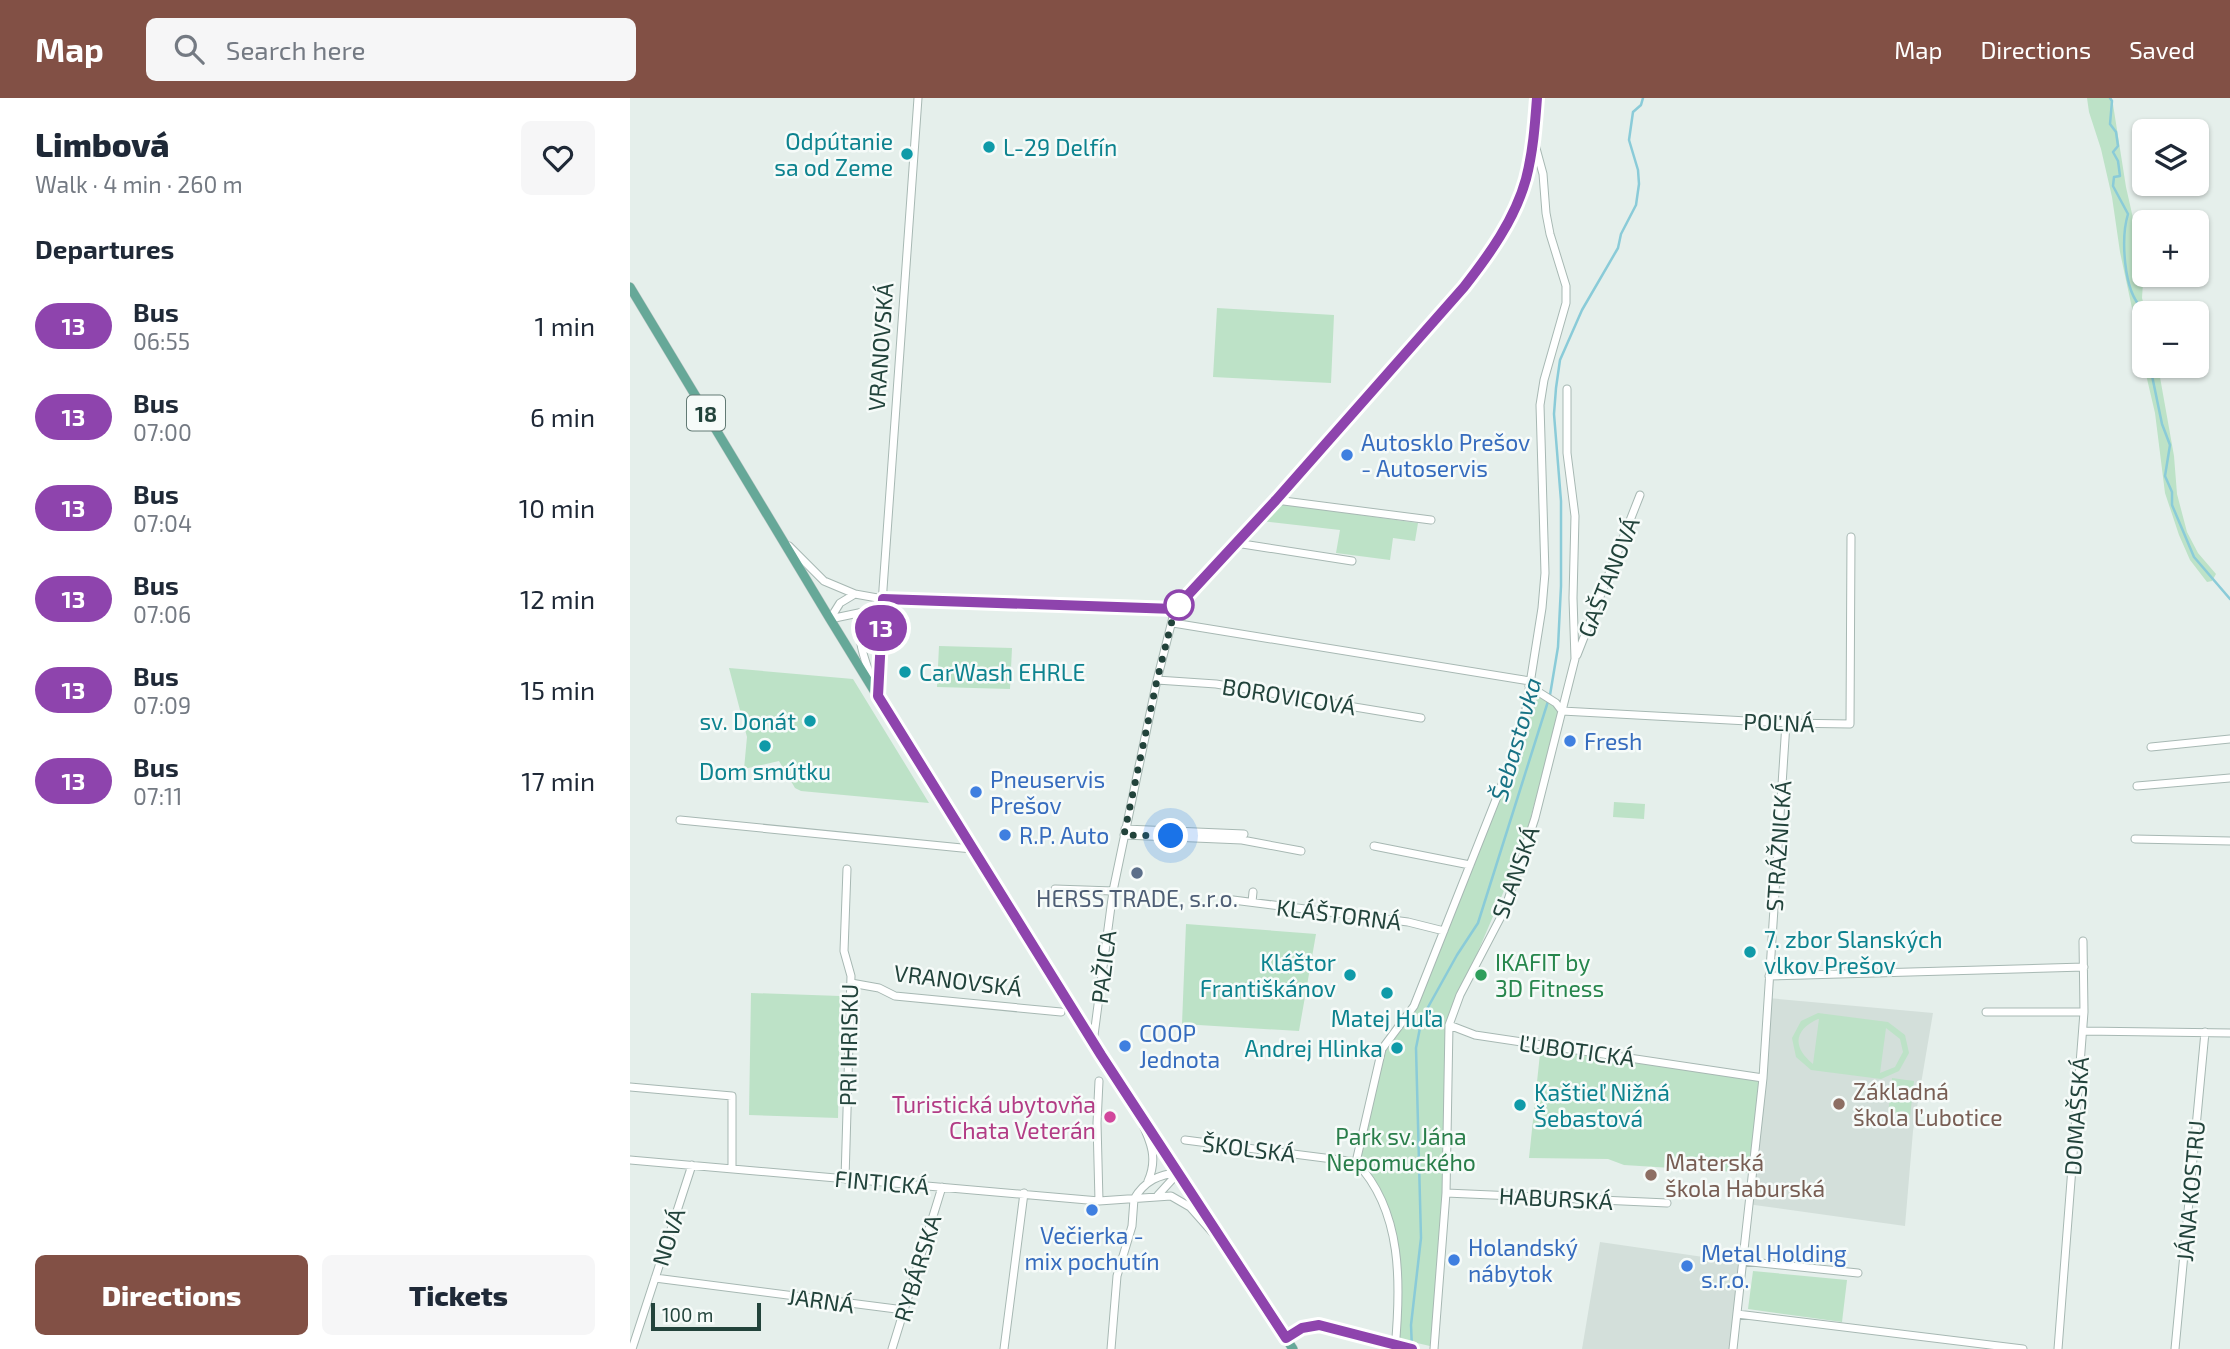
<!DOCTYPE html>
<meta charset="utf-8">
<style>
:root{--surface:#fff;--page:#f6f6f7;--text:#1f2937;--muted:#747a83;--accent:#825045}
body{margin:0;font-family:"Exo 2",sans-serif;background:var(--page);color:var(--text);height:100vh;display:flex;flex-direction:column;font-size:26px;white-space:nowrap}
*{box-sizing:border-box;margin:0}
p{font-size:23px;color:var(--muted)}
.icon{flex:none;width:38px;height:38px;fill:none;stroke:currentColor;stroke-width:2;stroke-linecap:round;stroke-linejoin:round}
.map{position:relative;flex:1;overflow:hidden}
.details{display:flex;flex-direction:column;background:var(--surface);width:630px}
.details>*{flex:none}
.badge{padding:0 14px;border-radius:23px;font-size:24px;line-height:46px}
.buttons{position:absolute;left:1502px;top:21px;display:grid;gap:14px}
.buttons a{display:grid;place-items:center;width:77px;height:77px;border-radius:10px;background:var(--surface);box-shadow:0 2px 5px #0004;font-size:35px}
.scale{position:absolute;left:21px;bottom:18px;width:110px;box-sizing:border-box;padding-left:7px;border:4px solid #22433b;border-top:0;font-size:19px;line-height:24px;white-space:nowrap;color:#22433b;-webkit-text-stroke:5px #f6fbf9;paint-order:stroke}
.you{position:absolute;width:35px;height:35px;margin:-18px;border:5px solid #fff;border-radius:50%;background:#1a73e8;box-shadow:0 0 0 10px #1a73e833}
.map>.badge{position:absolute;translate:-50% -50%;box-shadow:0 0 0 4px #fff}
h2{padding:0 35px;font-size:26px;line-height:63px}
.round{display:grid;place-items:center;flex:none;width:74px;height:74px;border-radius:10px;background:var(--page)}
.head{display:flex;align-items:center;justify-content:space-between;height:119px;padding:0 35px}
h1{font-size:33px;font-weight:800;line-height:52px}
.button{display:flex;gap:14px;margin-top:auto;padding:14px 35px}
.button a{flex:1;height:80px;border-radius:10px;background:var(--accent);color:#fff;font-size:28px;font-weight:800;line-height:80px;text-align:center}
.button a+a{background:var(--page);color:var(--text)}
ul{padding:0;list-style:none}
li{display:flex;align-items:center;gap:21px;height:91px;padding:0 35px}
li div{flex:1}
li b{display:block;font-size:26px}
li em{font-style:normal}
li .badge{min-width:77px;font-weight:700;text-align:center}
header{display:flex;align-items:center;gap:42px;box-sizing:border-box;height:98px;padding:0 35px;background:var(--accent);color:#fff}
header strong{font-size:33px}
nav{display:flex;gap:38px;margin-inline-start:auto;font-size:24px}
.search{width:490px;height:63px;background:var(--page);display:flex;align-items:center;gap:18px;box-sizing:border-box;padding:0 24px;border-radius:10px;color:var(--muted);font-size:26px}
main{display:flex;flex:1;min-height:0}
.map>svg:first-child{display:block}
.built{fill:#d3dfda}
.green{fill:#bde2c7;fill-rule:evenodd}
.lines{fill:none;stroke-linecap:round;stroke-linejoin:round}
.stream{stroke:#8acbd8;stroke-width:2.5}
.minor-casing{stroke:#a7b8b3;stroke-width:9}
.major-casing{stroke:#c1cac8;stroke-width:10}
.minor{stroke:#fff;stroke-width:7}
.major{stroke:#66a898;stroke-width:9}
.line-casing{stroke:#fff;stroke-width:16}
.line{stroke:#8e44ad;stroke-width:10}
.walk{stroke:#22433b;stroke-width:7;stroke-dasharray:0 12.6}
.culture-dot{fill:#0f9aa8;stroke:#f6fbf9;stroke-width:2.5}
.shop-dot{fill:#3f7fe0;stroke:#f6fbf9;stroke-width:2.5}
.stop-dot{fill:#fff;stroke:#8e44ad;stroke-width:3.5}
.service-dot{fill:#5c6f8a;stroke:#f6fbf9;stroke-width:2.5}
.leisure-dot{fill:#2e9e5b;stroke:#f6fbf9;stroke-width:2.5}
.education-dot{fill:#8d6e63;stroke:#f6fbf9;stroke-width:2.5}
.hotel-dot{fill:#d1479c;stroke:#f6fbf9;stroke-width:2.5}
.labels{text-anchor:middle;dominant-baseline:central;stroke-width:5;stroke-linejoin:round;paint-order:stroke}
.shield{fill:#f6fbf9;stroke:#627a74;stroke-width:2}
.shield-label{font-size:21px;font-weight:bold;fill:#22433b}
.culture-label{font-size:23px;fill:#0d838f;stroke:#f6fbf9;text-anchor:end}
.street-label{font-size:23px;fill:#22433b;stroke:#f6fbf9}
.shop-label{font-size:23px;fill:#366cbe;stroke:#f6fbf9;text-anchor:start}
.service-label{font-size:23px;fill:#4e5e75;stroke:#f6fbf9}
.leisure-label{font-size:23px;fill:#27864d;stroke:#f6fbf9;text-anchor:start}
.education-label{font-size:23px;fill:#785e54;stroke:#f6fbf9;text-anchor:start}
.hotel-label{font-size:23px;fill:#b23c85;stroke:#f6fbf9;text-anchor:end}
.park-label{font-size:23px;fill:#297e4a;stroke:#f6fbf9}
.water-label{font-size:24px;font-style:italic;fill:#167285;stroke:#f6fbf9}
</style>
<header>
<strong>Map</strong>
<div class="search"><svg class="icon" aria-label="search" viewBox="0 0 24 24"><circle cx="10" cy="10" r="6"/><path d="M15 15l6 6"/></svg>Search here</div>
<nav><a>Map</a><a>Directions</a><a>Saved</a></nav>
</header>
<main>
<section class="details">
<div class="head"><div><h1>Limbová</h1><p>Walk · 4 min · 260 m</p></div><a class="round"><svg class="icon" aria-label="heart" viewBox="0 0 24 24"><path d="M12 20l-8-8c-3-5 5-10 8-4 3-6 11-1 8 4z"/></svg></a></div>
<h2>Departures</h2>
<ul>
<li><span class="badge" style="background:#8e44ad;color:#fff">13</span><div><b>Bus</b><p>06:55</p></div><em>1 min</em></li>
<li><span class="badge" style="background:#8e44ad;color:#fff">13</span><div><b>Bus</b><p>07:00</p></div><em>6 min</em></li>
<li><span class="badge" style="background:#8e44ad;color:#fff">13</span><div><b>Bus</b><p>07:04</p></div><em>10 min</em></li>
<li><span class="badge" style="background:#8e44ad;color:#fff">13</span><div><b>Bus</b><p>07:06</p></div><em>12 min</em></li>
<li><span class="badge" style="background:#8e44ad;color:#fff">13</span><div><b>Bus</b><p>07:09</p></div><em>15 min</em></li>
<li><span class="badge" style="background:#8e44ad;color:#fff">13</span><div><b>Bus</b><p>07:11</p></div><em>17 min</em></li>
</ul>
<div class="button"><a>Directions</a><a>Tickets</a></div>
</section>
<div class="map">
<svg width="1600" height="1251" viewBox="0 0 1600 1251">
<rect width="100%" height="100%" fill="#e5efeb"/>
<path class="built" d="M1138,900L1303,915L1283,1033L1275,1128L1117,1106Z
M970,1144L1108,1164L1100,1251H952Z"/>
<path class="green" d="M1457,0H1482L1496,89L1514,169L1512,200L1516,215H1514V266L1490,154L1482,99L1471,51L1459,14Z
M587,210L704,217L701,285L583,279Z
M1514,268H1528L1544,358L1547,396L1557,434L1568,455L1586,476L1582,483L1577,484L1560,462L1549,437L1535,395L1525,315Z
M638,404L788,425L785,443L763,440L760,462L706,455L710,432L623,422Z
M309,548L382,550L380,591L307,589Z
M99,570L223,581L299,705L171,693L165,690L149,663L114,671L117,639Z
M899,590L930,610L893,748L818,924L814,1092L800,1248L765,1240L767,1227L761,1131L751,1102L723,1062L759,940L784,908L878,670Z
M984,704L1015,706L1014,721L983,719Z
M556,826L686,836L669,933L552,926Z
M121,895L210,898L208,1020L119,1017Z
M1188,915L1258,924L1275,937L1279,955L1269,973L1251,981L1181,972L1166,959L1162,940L1171,923ZM1188,921H1189L1183,966C1162,949 1164,932 1188,921ZM1256,930L1270,941L1273,954L1265,969L1250,975Z
M911,946L1133,980L1121,1075L994,1067L978,1061L899,1060Z
M1262,980L1284,983L1280,1019L1258,1017Z
M1123,1173L1217,1182L1212,1224L1118,1211Z"/>
<g class="lines">
<path class="stream" d="M1480,0L1482,3L1480,26L1486,34L1488,48L1483,54L1488,63L1490,78L1484,79L1483,88L1498,116C1491,139 1493,193 1512,210H1504V218L1512,227L1507,235L1514,253
M1520,268L1532,326L1540,347L1535,378L1542,394V407L1564,459L1600,501
M782,1251L781,1227L791,1140L786,950L792,920L827,857L848,825L920,597L928,549L931,488V403L924,316L926,290L930,262L952,212L988,150L991,136L1006,107L1009,86L1008,72L999,42L1003,14L1011,7L1013,0"/>
<g class="minor-casing">
<path id="minor" d="M646,402L801,422
M606,445L722,463
M159,448L194,483L225,496
M238,513C221,536 236,563 244,588
M200,521L210,505L225,496L253,501L545,511L646,402L834,189C859,157 884,121 896,81C903,54 905,27 908,0
M200,521L238,513L253,501
M543,525L900,583
M947,557L1010,397
M527,582L586,586L791,620
M899,588L926,605L932,613L1156,625L1220,626L1221,439
M248,598L253,491L288,0
M1521,649L1600,641
M1507,688L1600,680
M50,722L342,751
M495,731L614,736
M494,737L612,742L671,753
M1505,741L1600,743
M744,748L840,767
M425,791L483,793
M603,802L778,824L814,833
M622,804L623,794
M1139,878L1454,869
M221,885L249,890L265,898L431,914
M1356,914H1454
M819,927L845,937L1133,980
M1453,933L1600,935
M463,945L483,793L527,582L545,511
M0,989L102,998V1071
M511,1023C521,1044 528,1061 518,1083
M555,1042L726,1064
M0,1062L469,1103L541,1098L560,1109L583,1135
M215,1081L221,878L214,853L217,771
M816,1095L1037,1105
M528,1097L549,1074
M504,1101C515,1082 529,1077 549,1074
M469,1103L467,1025L469,983
M1112,1163L1228,1175
M25,1180L274,1212
M1107,1216L1393,1251
M656,1240L672,1230L689,1227L772,1249
M2,1251L62,1067
M262,1251L312,1089
M374,1251L394,1095
M481,1251L487,1178L502,1128L504,1101
M765,1251C771,1187 773,1113 726,1064L752,951L784,908L892,636L912,510L915,475L910,307L914,282L936,205V188L920,136L916,115L913,76L904,43
M804,1251L816,1095L819,927L830,897L875,811L905,720L945,561L943,500L945,418L937,355V291
M1103,1251L1133,980L1156,625
M1428,1251L1454,914L1453,843
M1545,1251L1575,934"/>
</g>
<g class="major-casing">
<path id="major" d="M0,189L200,521L334,739L471,957L663,1251"/>
</g>
<use href="#minor" class="minor"/>
<use href="#major" class="major"/>
</g>
<g class="lines">
<g class="line-casing">
<path id="line" d="M782,1251L689,1227L672,1230L656,1240L471,957L248,598L253,501L545,511L646,402L834,189C859,157 885,121 896,81C903,54 905,27 907,0"/>
</g>
<use href="#line" class="line"/>
<path class="walk" d="M541,738L494,737L527,582L545,511L549,507"/>
</g>
<g class="culture-dot">
<circle cx="359" cy="49" r="7"/>
<circle cx="277" cy="56" r="7"/>
<circle cx="275" cy="574" r="7"/>
<circle cx="180" cy="623" r="7"/>
<circle cx="135" cy="648" r="7"/>
<circle cx="1120" cy="854" r="7"/>
<circle cx="720" cy="877" r="7"/>
<circle cx="757" cy="895" r="7"/>
<circle cx="767" cy="950" r="7"/>
<circle cx="890" cy="1007" r="7"/>
</g>
<g class="shop-dot">
<circle cx="717" cy="357" r="7"/>
<circle cx="940" cy="643" r="7"/>
<circle cx="346" cy="694" r="7"/>
<circle cx="375" cy="737" r="7"/>
<circle cx="495" cy="948" r="7"/>
<circle cx="462" cy="1112" r="7"/>
<circle cx="824" cy="1162" r="7"/>
<circle cx="1057" cy="1168" r="7"/>
</g>
<circle class="stop-dot" cx="549" cy="507" r="14"/>
<circle class="service-dot" cx="507" cy="775" r="7"/>
<circle class="leisure-dot" cx="851" cy="877" r="7"/>
<g class="education-dot">
<circle cx="1209" cy="1006" r="7"/>
<circle cx="1021" cy="1077" r="7"/>
</g>
<circle class="hotel-dot" cx="480" cy="1019" r="7"/>
<g class="labels">
<rect class="shield" x="57" y="297.5" width="38" height="35" rx="5"/>
<g class="shield-label">
<text x="76" y="315">18</text>
</g>
<g class="culture-label">
<text x="263" y="43">Odpútanie<tspan x="263" dy="26">sa od Zeme</tspan></text>
<text x="373" y="49" text-anchor="start">L-29 Delfín</text>
<text x="289" y="574" text-anchor="start">CarWash EHRLE</text>
<text x="166" y="623">sv. Donát</text>
<text x="135" y="673" text-anchor="middle">Dom smútku</text>
<text x="1134" y="841" text-anchor="start">7. zbor Slanských<tspan x="1134" dy="26">vlkov Prešov</tspan></text>
<text x="706" y="864">Kláštor<tspan x="706" dy="26">Františkánov</tspan></text>
<text x="757" y="920" text-anchor="middle">Matej Huľa</text>
<text x="753" y="950">Andrej Hlinka</text>
<text x="904" y="994" text-anchor="start">Kaštieľ Nižná<tspan x="904" dy="26">Šebastová</tspan></text>
</g>
<g class="street-label">
<text transform="translate(250 249) rotate(-86)">VRANOVSKÁ</text>
<text transform="translate(978 479) rotate(-68)">GAŠTANOVÁ</text>
<text transform="translate(659 598) rotate(9)">BOROVICOVÁ</text>
<text transform="translate(1149 624) rotate(2)">POĽNÁ</text>
<text transform="translate(1148 748) rotate(-86)">STRÁŽNICKÁ</text>
<text transform="translate(885 774) rotate(-70)">SLANSKÁ</text>
<text transform="translate(709 816) rotate(7)">KLÁŠTORNÁ</text>
<text transform="translate(473 869) rotate(-83)">PAŽICA</text>
<text transform="translate(328 882) rotate(7)">VRANOVSKÁ</text>
<text transform="translate(218 947) rotate(-89)">PRI IHRISKU</text>
<text transform="translate(947 952) rotate(8)">ĽUBOTICKÁ</text>
<text transform="translate(1446 1018) rotate(-86)">DOMAŠSKÁ</text>
<text transform="translate(619 1050) rotate(7)">ŠKOLSKÁ</text>
<text transform="translate(252 1084) rotate(5)">FINTICKÁ</text>
<text transform="translate(1560 1093) rotate(-85)">JÁNA KOSTRU</text>
<text transform="translate(926 1100) rotate(3)">HABURSKÁ</text>
<text transform="translate(38 1139) rotate(-72)">NOVÁ</text>
<text transform="translate(287 1170) rotate(-73)">RYBÁRSKA</text>
<text transform="translate(191 1202) rotate(8)">JARNÁ</text>
</g>
<g class="shop-label">
<text x="731" y="344">Autosklo Prešov<tspan x="731" dy="26">- Autoservis</tspan></text>
<text x="954" y="643">Fresh</text>
<text x="360" y="681">Pneuservis<tspan x="360" dy="26">Prešov</tspan></text>
<text x="389" y="737">R.P. Auto</text>
<text x="509" y="935">COOP<tspan x="509" dy="26">Jednota</tspan></text>
<text x="462" y="1137" text-anchor="middle">Večierka -<tspan x="462" dy="26">mix pochutín</tspan></text>
<text x="838" y="1149">Holandský<tspan x="838" dy="26">nábytok</tspan></text>
<text x="1071" y="1155">Metal Holding<tspan x="1071" dy="26">s.r.o.</tspan></text>
</g>
<g class="service-label">
<text x="507" y="800">HERSS TRADE, s.r.o.</text>
</g>
<g class="leisure-label">
<text x="865" y="864">IKAFIT by<tspan x="865" dy="26">3D Fitness</tspan></text>
</g>
<g class="education-label">
<text x="1223" y="993">Základná<tspan x="1223" dy="26">škola Ľubotice</tspan></text>
<text x="1035" y="1064">Materská<tspan x="1035" dy="26">škola Haburská</tspan></text>
</g>
<g class="hotel-label">
<text x="466" y="1006">Turistická ubytovňa<tspan x="466" dy="26">Chata Veterán</tspan></text>
</g>
<g class="park-label">
<text x="771" y="1038">Park sv. Jána<tspan x="771" dy="26">Nepomuckého</tspan></text>
</g>
<g class="water-label">
<text transform="translate(885 641) rotate(-74)">Šebastovka</text>
</g>
</g>
</svg>
<div class="buttons">
<a><svg class="icon" aria-label="layers" viewBox="0 0 24 24"><path d="M12 4l9 5-9 5-9-5zM3 14l9 5 9-5"/></svg></a>
<a>+</a>
<a>−</a>
</div>
<div class="scale">100 m</div>
<div class="you" style="left:541px;top:738px"></div>
<b class="badge" style="left:251px;top:530px;background:#8e44ad;color:#fff">13</b>
</div>
</main>
